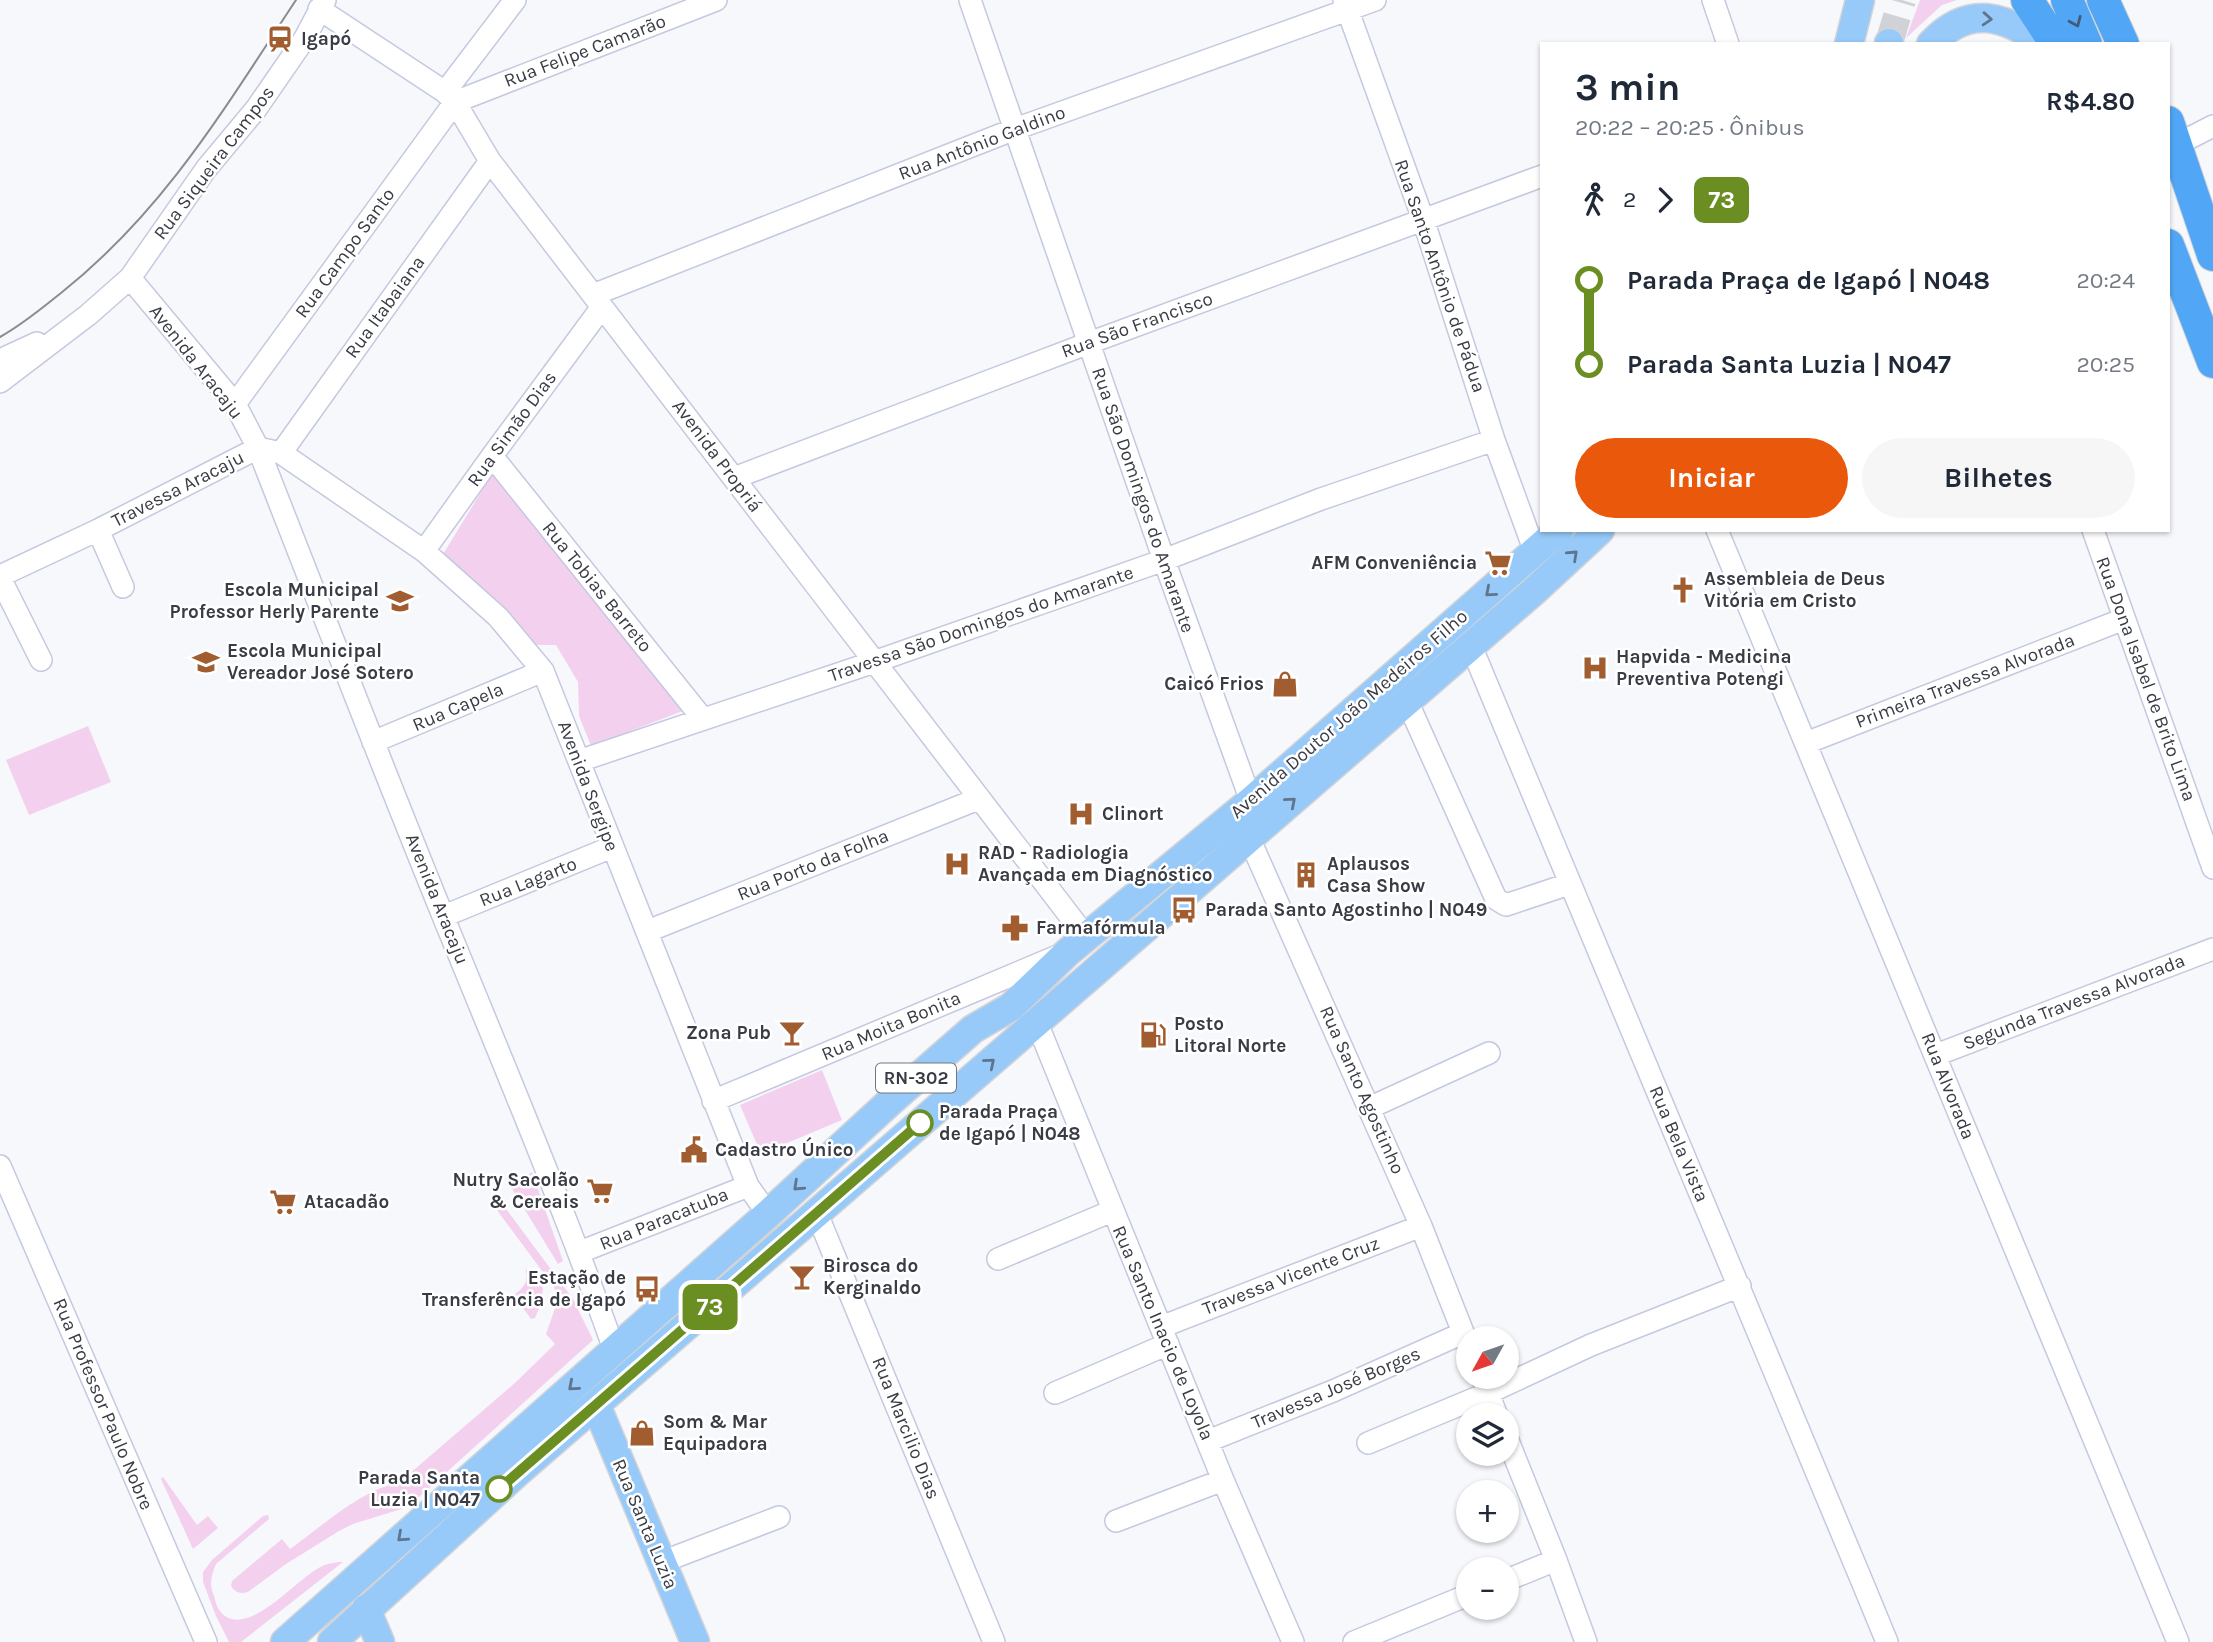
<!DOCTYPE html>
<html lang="pt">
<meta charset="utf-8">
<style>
:root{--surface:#fff;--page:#f6f6f7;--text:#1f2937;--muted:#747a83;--accent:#ea580c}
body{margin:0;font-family:Karla,sans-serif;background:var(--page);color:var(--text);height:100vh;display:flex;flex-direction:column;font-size:26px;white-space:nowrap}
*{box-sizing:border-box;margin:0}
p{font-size:23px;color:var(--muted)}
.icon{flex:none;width:38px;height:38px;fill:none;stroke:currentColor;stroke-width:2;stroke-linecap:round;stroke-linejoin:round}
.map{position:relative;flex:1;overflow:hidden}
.side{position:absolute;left:1540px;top:42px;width:630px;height:490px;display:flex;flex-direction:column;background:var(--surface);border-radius:0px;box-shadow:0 2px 5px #0004}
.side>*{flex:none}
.badge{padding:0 14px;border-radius:10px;font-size:24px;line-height:46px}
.needle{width:46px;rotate:230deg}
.tools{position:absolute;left:1456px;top:1326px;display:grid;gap:14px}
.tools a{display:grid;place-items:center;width:63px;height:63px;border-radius:50%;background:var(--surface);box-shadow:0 2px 5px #0004;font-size:35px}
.map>.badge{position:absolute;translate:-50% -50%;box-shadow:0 0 0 4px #fff}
.legs{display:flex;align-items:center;gap:10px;height:77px;padding:0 35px;font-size:23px}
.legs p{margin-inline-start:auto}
.headline{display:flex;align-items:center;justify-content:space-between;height:119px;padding:0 35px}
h1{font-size:38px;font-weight:700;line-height:52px}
.cta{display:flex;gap:14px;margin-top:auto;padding:14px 35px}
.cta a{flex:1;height:80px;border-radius:42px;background:var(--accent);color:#fff;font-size:28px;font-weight:700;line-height:80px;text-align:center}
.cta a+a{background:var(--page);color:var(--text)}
ul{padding:0 35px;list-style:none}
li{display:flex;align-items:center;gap:24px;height:84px;font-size:26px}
li i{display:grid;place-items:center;width:10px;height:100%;margin:0 9px;background:currentColor}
li i::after{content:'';width:18px;height:18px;margin:-9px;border:5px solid;border-radius:50%;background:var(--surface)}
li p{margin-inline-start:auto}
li:first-child i{background:linear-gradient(#0000 50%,currentColor 0)}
li:last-child i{background:linear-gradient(currentColor 50%,#0000 0)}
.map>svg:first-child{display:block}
.green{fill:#f4d0ef}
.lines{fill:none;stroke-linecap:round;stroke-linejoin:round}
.major-tunnel{stroke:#d1d2d7;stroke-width:28;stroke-dasharray:28 14;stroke-linecap:butt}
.minor-casing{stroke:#c4c9df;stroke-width:24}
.major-casing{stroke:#d4d4d6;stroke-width:31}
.highway-casing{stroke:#d4d4d6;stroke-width:34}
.minor{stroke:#fff;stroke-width:21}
.major{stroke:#97caf9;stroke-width:28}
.highway{stroke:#51a6f5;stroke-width:32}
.tram{stroke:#8b8c93;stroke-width:2}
.oneway{stroke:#5f758d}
.oneway2{stroke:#415c7a}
.line-1-casing{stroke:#fff;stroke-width:16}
.line-1{stroke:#6b8e23;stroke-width:10}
.stop-1-dot{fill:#fff;stroke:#6b8e23;stroke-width:3.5}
.labels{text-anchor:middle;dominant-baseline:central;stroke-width:5;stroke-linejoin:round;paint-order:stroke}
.shield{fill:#fff;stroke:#75767d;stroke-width:2}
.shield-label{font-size:18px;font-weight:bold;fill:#3a3c45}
.poi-label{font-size:19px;font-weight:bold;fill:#3a3c45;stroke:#fff;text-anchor:start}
.street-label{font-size:19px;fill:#3a3c45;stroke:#fff}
.stop-label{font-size:19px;font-weight:bold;fill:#3a3c45;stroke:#fff;text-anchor:start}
</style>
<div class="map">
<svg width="2213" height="1642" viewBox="0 0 2213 1642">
<rect width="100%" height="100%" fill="#f7f8fc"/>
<path class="green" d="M1920,0H1957L1942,5L1906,38Z
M492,474L688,709L591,746L579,716L578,682L556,645H532L442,556Z
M88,726L111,782L29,815L6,760Z
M822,1070L842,1120L761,1154L740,1105Z
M532,1172L563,1261L558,1264L511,1187Z
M498,1198L573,1299L593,1340L408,1507L353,1524L339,1531L286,1564L248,1592C240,1594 236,1593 231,1586L232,1581L282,1539L290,1549C325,1524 358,1492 401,1481L516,1382L555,1344L546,1334L558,1300L554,1287L491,1202Z
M525,1268L543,1288L541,1304L535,1318L531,1319L514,1295C524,1287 530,1281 525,1268Z
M163,1477L197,1525L208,1516L218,1528L193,1549L161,1479Z
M268,1515L269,1519L216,1564C211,1576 209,1584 214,1596C215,1600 217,1608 220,1611C244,1642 295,1581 317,1569C325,1564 333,1562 343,1562L241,1642H229L216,1616L203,1582V1572L212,1560L263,1516Z"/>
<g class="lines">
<path class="major-tunnel" d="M1889,43L1902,0"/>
<g class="minor-casing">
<path id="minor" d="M970,0L1164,560L1251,801
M1344,0L1423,219L1494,440L1535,552
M1713,0L1728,44
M319,9L445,92L455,102L490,161L1086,937
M445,92L515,0
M2176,145L2213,126
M130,278L235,404L258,448C319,604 380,761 443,916C502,1060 562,1203 614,1349
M593,295L1015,129L1375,0
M0,360L37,343
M0,382L88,315L130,278L206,169L256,109L305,38L325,0
M235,404L455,102L716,0
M258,448L281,453L424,551L498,617L543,671L748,1186L768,1214
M281,453L490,161
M492,456L703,719
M734,478L1089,343L1542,176
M98,530L123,587
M1717,530L2178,1642
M2093,530L2213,868
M424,551L492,456L602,307
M0,576L98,530L258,448
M0,578L41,660
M1471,646C1608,978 1750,1309 1887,1642
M1407,701L1496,899L1506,905L1569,884
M373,742L543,671
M1806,743L2124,619
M579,761L874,662L1164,560L1321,499L1494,440
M1249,838L1421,1226L1468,1345
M444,916L612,847
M648,931L978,799
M1037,1023L1223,1480L1293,1642
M1936,1055L2213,949
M713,1101L1060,955
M1369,1108L1489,1053
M0,1166L206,1642
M817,1214L994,1642
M580,1252L748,1186
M998,1259L1112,1211
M1161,1327L1421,1226
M1482,1377L1497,1416
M1055,1393L1168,1344
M1507,1438L1556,1560L1586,1642
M1208,1441L1333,1391L1463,1333
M1368,1443L1488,1393L1591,1345L1740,1286
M1116,1521L1223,1480
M662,1562L779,1517
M1507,1580L1556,1560
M1354,1642L1468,1595"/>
</g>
<g class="major-casing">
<path id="major" d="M1849,44L1860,0
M1889,44V43
M1931,44C1969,3 2005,16 2045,44
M596,1405L695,1642
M366,1609L380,1642
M285,1642L768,1214L892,1100L973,1029L1011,1007L1068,952L1251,801L1559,530
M332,1642L519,1471L1533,592L1600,530"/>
</g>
<g class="highway-casing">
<path id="highway" d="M2027,0L2056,44
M2067,0L2086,44
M2103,0L2123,44
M2168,122L2213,255
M2168,245L2213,362"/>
</g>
<use href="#minor" class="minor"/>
<use href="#major" class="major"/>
<use href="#highway" class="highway"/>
<path class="tram" d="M0,337C22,325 41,309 61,293C164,211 224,109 296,0"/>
</g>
<defs><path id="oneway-chevron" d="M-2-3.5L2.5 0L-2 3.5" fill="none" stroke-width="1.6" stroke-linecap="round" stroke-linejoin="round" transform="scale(1.75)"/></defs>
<g class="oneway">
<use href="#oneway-chevron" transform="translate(1987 19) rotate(4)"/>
<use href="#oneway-chevron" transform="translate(1573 555) rotate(-43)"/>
<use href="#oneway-chevron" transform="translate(1490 592) rotate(139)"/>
<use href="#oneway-chevron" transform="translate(1291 802) rotate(-41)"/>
<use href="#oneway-chevron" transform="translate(990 1063) rotate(-40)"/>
<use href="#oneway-chevron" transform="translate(798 1186) rotate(137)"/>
<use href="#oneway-chevron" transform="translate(573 1386) rotate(139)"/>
<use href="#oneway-chevron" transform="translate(402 1537) rotate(138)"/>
</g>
<use class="oneway2" href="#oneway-chevron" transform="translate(2076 22) rotate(66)"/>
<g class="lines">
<g class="line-1-casing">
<path id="line-1" d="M499,1489L920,1123"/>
</g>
<use href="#line-1" class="line-1"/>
</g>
<defs>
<g id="station-bare" transform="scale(2.1)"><path d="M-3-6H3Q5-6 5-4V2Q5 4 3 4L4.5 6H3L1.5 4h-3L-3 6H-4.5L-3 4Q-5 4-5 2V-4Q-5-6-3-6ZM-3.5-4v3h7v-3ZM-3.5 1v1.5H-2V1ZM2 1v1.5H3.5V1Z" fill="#a15c2f" stroke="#fff" stroke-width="2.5" paint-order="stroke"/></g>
<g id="supermarket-bare" transform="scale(2.1)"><path d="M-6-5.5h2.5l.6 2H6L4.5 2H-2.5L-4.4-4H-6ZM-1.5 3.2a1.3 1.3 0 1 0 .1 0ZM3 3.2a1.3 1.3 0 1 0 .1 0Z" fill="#a15c2f" stroke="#fff" stroke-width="2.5" paint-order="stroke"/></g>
<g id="church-bare" transform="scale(2.1)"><path d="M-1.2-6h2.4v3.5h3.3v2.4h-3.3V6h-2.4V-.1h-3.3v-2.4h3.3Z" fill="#a15c2f" stroke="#fff" stroke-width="2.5" paint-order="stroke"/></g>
<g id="school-bare" transform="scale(2.1)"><path d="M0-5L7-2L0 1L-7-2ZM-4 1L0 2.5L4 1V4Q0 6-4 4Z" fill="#a15c2f" stroke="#fff" stroke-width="2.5" paint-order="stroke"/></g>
<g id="hospital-bare" transform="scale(2.1)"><path d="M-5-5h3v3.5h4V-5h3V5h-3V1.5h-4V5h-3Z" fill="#a15c2f" stroke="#fff" stroke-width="2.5" paint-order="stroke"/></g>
<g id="shop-bare" transform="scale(2.1)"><path d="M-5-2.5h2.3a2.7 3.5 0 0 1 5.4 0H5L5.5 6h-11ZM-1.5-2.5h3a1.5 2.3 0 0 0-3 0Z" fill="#a15c2f" stroke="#fff" stroke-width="2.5" paint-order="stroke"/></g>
<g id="building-bare" transform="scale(2.1)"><path d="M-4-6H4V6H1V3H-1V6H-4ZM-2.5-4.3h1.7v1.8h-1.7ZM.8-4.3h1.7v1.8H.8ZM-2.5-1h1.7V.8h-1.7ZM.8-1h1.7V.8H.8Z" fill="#a15c2f" stroke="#fff" stroke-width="2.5" paint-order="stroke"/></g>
<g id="bus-bare" transform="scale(2.1)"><path d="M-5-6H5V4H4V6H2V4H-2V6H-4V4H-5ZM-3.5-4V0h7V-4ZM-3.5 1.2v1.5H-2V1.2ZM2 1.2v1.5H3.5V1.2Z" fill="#a15c2f" stroke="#fff" stroke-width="2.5" paint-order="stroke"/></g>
<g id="pharmacy-bare" transform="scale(2.1)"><path d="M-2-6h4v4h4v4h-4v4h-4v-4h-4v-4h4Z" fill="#a15c2f" stroke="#fff" stroke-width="2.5" paint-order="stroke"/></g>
<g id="bar-bare" transform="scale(2.1)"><path d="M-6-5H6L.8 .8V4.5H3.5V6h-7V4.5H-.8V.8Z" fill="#a15c2f" stroke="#fff" stroke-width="2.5" paint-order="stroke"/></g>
<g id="fuel-bare" transform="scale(2.1)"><path d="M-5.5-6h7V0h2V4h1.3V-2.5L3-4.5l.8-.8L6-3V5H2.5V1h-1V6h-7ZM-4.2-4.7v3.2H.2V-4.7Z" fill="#a15c2f" stroke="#fff" stroke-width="2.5" paint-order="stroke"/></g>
<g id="civic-bare" transform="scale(2.1)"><path d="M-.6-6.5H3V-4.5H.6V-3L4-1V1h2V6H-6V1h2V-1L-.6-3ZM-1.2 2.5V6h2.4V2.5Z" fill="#a15c2f" stroke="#fff" stroke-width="2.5" paint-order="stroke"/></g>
</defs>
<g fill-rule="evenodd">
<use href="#station-bare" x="280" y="39"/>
<use href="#supermarket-bare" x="1498" y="563"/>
<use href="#church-bare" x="1683" y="590"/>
<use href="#school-bare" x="400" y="601"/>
<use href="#school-bare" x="206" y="662"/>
<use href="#hospital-bare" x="1595" y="668"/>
<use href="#shop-bare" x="1285" y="684"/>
<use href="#hospital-bare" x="1081" y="814"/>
<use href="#hospital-bare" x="957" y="864"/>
<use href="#building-bare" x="1306" y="875"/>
<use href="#bus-bare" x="1184" y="910"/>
<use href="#pharmacy-bare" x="1015" y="928"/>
<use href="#bar-bare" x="792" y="1033"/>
<use href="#fuel-bare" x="1153" y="1035"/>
<use href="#civic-bare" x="694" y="1150"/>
<use href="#supermarket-bare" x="600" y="1191"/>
<use href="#supermarket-bare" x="283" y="1202"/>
<use href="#bar-bare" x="802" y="1277"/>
<use href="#bus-bare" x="647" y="1289"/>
<use href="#shop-bare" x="642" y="1433"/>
</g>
<g class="stop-1-dot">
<circle cx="920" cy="1123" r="12"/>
<circle cx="499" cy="1489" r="12"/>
</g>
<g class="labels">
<rect class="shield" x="876" y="1063.5" width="80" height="29" rx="5"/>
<g class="shield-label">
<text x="916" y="1078">RN-302</text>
</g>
<g class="poi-label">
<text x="301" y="39">Igapó</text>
<text x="1477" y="563" text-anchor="end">AFM Conveniência</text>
<text x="1704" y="579">Assembleia de Deus<tspan x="1704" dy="22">Vitória em Cristo</tspan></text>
<text x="379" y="590" text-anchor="end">Escola Municipal<tspan x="379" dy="22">Professor Herly Parente</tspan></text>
<text x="227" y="651">Escola Municipal<tspan x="227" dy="22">Vereador José Sotero</tspan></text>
<text x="1616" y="657">Hapvida - Medicina<tspan x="1616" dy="22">Preventiva Potengi</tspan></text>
<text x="1264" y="684" text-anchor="end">Caicó Frios</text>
<text x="1102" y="814">Clinort</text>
<text x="978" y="853">RAD - Radiologia<tspan x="978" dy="22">Avançada em Diagnóstico</tspan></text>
<text x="1327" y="864">Aplausos<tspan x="1327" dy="22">Casa Show</tspan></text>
<text x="1205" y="910">Parada Santo Agostinho | N049</text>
<text x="1036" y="928">Farmafórmula</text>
<text x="1174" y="1024">Posto<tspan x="1174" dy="22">Litoral Norte</tspan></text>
<text x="771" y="1033" text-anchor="end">Zona Pub</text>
<text x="715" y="1150">Cadastro Único</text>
<text x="579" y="1180" text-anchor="end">Nutry Sacolão<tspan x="579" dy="22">&amp; Cereais</tspan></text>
<text x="304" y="1202">Atacadão</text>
<text x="823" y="1266">Birosca do<tspan x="823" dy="22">Kerginaldo</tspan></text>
<text x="626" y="1278" text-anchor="end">Estação de<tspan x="626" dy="22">Transferência de Igapó</tspan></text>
<text x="663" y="1422">Som &amp; Mar<tspan x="663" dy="22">Equipadora</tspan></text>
</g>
<g class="street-label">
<text transform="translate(585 51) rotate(-21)">Rua Felipe Camarão</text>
<text transform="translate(982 143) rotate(-21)">Rua Antônio Galdino</text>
<text transform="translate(214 163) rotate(-53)">Rua Siqueira Campos</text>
<text transform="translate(345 253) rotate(-54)">Rua Campo Santo</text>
<text transform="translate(1440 276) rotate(71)">Rua Santo Antônio de Pádua</text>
<text transform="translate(385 307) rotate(-54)">Rua Itabaiana</text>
<text transform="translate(1137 325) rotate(-20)">Rua São Francisco</text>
<text transform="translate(196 362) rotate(52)">Avenida Aracaju</text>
<text transform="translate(512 429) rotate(-54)">Rua Simão Dias</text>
<text transform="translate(717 456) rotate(53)">Avenida Propriá</text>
<text transform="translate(178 489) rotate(-27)">Travessa Aracaju</text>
<text transform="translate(1143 500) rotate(71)">Rua São Domingos do Amarante</text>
<text transform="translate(597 587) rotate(51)">Rua Tobias Barreto</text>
<text transform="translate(981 624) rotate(-19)">Travessa São Domingos do Amarante</text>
<text transform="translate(2146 679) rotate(70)">Rua Dona Isabel de Brito Lima</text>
<text transform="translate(1965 681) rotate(-21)">Primeira Travessa Alvorada</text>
<text transform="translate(458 707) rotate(-23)">Rua Capela</text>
<text transform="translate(1349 714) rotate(-41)">Avenida Doutor João Medeiros Filho</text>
<text transform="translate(588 786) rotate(69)">Avenida Sergipe</text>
<text transform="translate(813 865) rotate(-22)">Rua Porto da Folha</text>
<text transform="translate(528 882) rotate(-22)">Rua Lagarto</text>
<text transform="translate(437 899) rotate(68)">Avenida Aracaju</text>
<text transform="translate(2074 1002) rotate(-21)">Segunda Travessa Alvorada</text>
<text transform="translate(891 1026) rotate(-23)">Rua Moita Bonita</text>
<text transform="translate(1948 1086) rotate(68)">Rua Alvorada</text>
<text transform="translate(1362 1090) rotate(66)">Rua Santo Agostinho</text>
<text transform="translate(1679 1144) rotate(67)">Rua Bela Vista</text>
<text transform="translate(664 1219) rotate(-22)">Rua Paracatuba</text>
<text transform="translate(1291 1276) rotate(-21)">Travessa Vicente Cruz</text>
<text transform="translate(1163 1333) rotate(67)">Rua Santo Inacio de Loyola</text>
<text transform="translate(1336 1388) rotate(-23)">Travessa José Borges</text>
<text transform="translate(103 1404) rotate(67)">Rua Professor Paulo Nobre</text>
<text transform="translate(906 1428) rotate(68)">Rua Marcilio Dias</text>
<text transform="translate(645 1524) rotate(67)">Rua Santa Luzia</text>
</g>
<g class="stop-label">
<text x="939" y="1112">Parada Praça<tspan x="939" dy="22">de Igapó | N048</tspan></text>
<text x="480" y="1478" text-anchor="end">Parada Santa<tspan x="480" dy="22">Luzia | N047</tspan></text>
</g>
</g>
</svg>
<div class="tools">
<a><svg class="needle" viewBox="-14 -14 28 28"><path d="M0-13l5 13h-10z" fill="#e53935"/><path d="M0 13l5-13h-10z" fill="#747a83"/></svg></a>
<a><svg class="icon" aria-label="layers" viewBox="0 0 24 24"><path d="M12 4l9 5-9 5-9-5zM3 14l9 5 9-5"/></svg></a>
<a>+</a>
<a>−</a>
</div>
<b class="badge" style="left:710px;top:1307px;background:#6b8e23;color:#fff">73</b>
<section class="side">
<div class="headline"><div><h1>3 min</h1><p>20:22 – 20:25 · Ônibus</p></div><b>R$4.80</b></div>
<div class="legs"><svg class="icon" aria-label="walk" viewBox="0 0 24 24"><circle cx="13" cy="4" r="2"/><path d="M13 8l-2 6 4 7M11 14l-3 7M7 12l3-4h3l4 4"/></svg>2<svg class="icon" aria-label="forward" viewBox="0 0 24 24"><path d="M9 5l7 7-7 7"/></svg><b class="badge" style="background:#6b8e23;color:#fff">73</b></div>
<ul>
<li><i style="color:#6b8e23"></i><b>Parada Praça de Igapó | N048</b><p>20:24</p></li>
<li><i style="color:#6b8e23"></i><b>Parada Santa Luzia | N047</b><p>20:25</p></li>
</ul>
<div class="cta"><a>Iniciar</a><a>Bilhetes</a></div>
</section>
</div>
